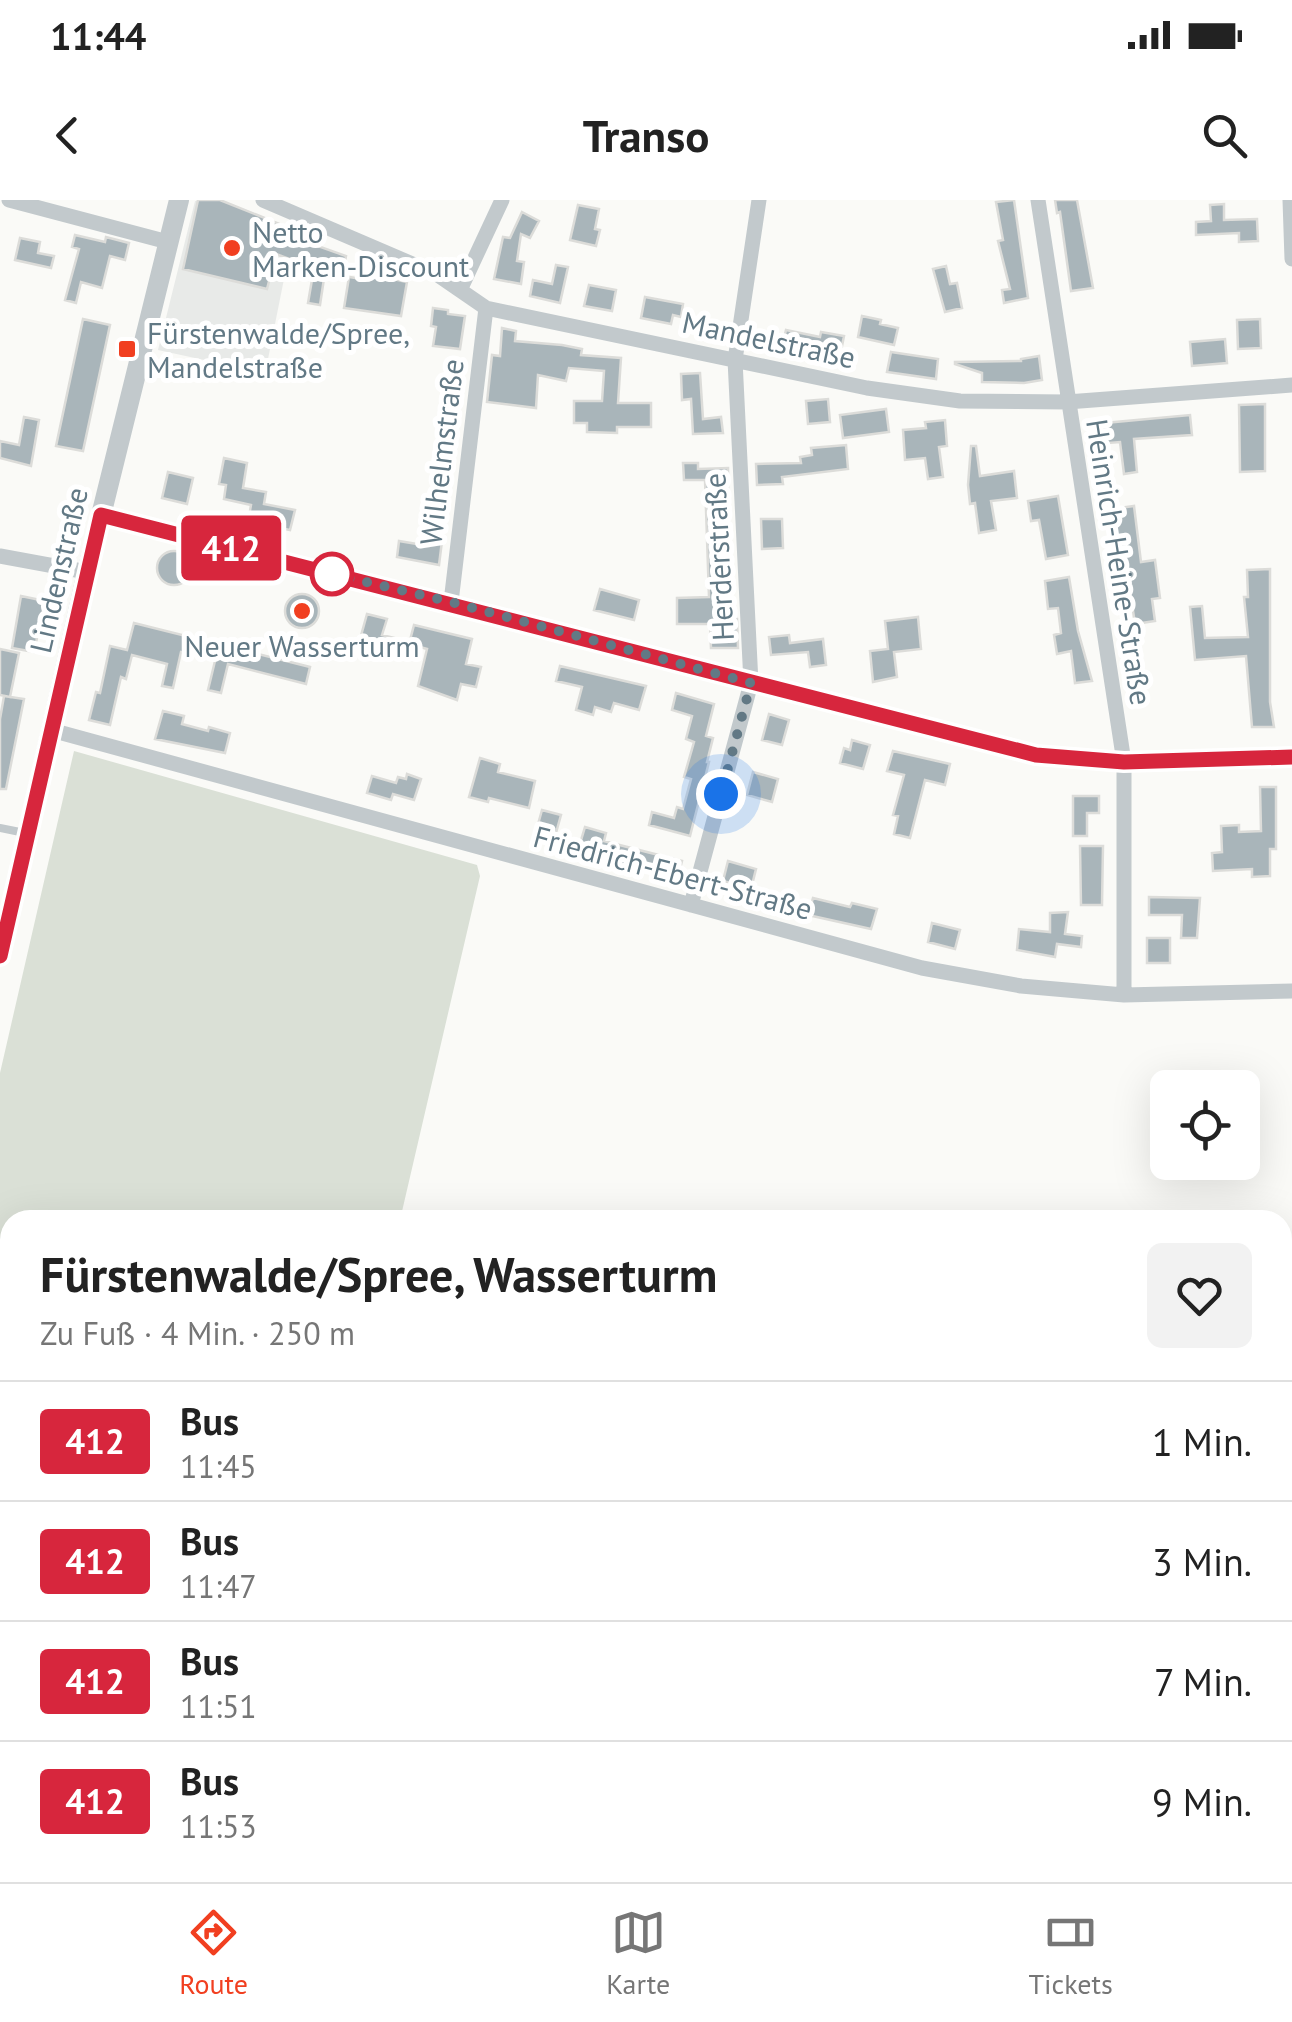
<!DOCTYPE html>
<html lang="de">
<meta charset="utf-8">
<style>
:root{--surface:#fff;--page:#f2f2f2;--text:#222;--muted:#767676;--line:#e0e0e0;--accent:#f13f20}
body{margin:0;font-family:"PT Sans",sans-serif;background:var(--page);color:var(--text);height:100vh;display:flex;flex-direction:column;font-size:38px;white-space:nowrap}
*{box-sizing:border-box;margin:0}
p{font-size:32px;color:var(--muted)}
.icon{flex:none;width:55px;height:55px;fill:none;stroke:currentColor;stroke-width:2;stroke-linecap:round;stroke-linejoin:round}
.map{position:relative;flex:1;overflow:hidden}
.sheet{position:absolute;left:0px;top:1010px;width:1292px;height:672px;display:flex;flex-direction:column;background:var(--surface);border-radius:30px 30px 0 0;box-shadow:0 10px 40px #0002}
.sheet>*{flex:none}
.badge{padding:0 20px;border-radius:8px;font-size:35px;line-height:65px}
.tools{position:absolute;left:1150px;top:870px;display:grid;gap:20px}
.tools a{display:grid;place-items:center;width:110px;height:110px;border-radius:15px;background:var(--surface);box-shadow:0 10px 40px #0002;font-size:50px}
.you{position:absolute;width:50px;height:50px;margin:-25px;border:8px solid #fff;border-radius:50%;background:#1a73e8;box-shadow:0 0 0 15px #1a73e833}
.map>.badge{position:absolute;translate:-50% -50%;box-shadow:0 0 0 5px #fff}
.round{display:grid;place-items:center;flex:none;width:105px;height:105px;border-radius:15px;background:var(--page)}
.headline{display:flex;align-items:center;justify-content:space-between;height:170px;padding:0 40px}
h1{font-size:48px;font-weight:700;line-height:75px}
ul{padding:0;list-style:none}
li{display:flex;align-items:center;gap:30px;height:120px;padding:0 40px;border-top:2px solid var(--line)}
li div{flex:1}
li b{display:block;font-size:38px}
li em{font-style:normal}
li .badge{min-width:110px;font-weight:700;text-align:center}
.status{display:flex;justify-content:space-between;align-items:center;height:70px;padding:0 50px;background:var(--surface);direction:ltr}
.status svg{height:28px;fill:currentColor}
header{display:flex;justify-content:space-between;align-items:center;height:130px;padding:0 40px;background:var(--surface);font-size:45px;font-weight:700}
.tabs{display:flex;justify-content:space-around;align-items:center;height:140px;border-top:2px solid var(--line);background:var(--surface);font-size:28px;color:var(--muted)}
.tabs a{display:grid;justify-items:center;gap:5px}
.tabs .current{color:var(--accent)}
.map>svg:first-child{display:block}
.built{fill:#e8eae8}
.green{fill:#dae0d6}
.building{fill:#a9b5ba;stroke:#dcdcd9;stroke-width:2.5}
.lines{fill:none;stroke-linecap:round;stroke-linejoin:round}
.path{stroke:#bdc1c4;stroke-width:2.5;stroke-dasharray:5 5;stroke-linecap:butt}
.service{stroke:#c2c9cc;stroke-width:8}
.minor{stroke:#c2c9cc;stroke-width:15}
.tertiary{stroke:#c2c9cc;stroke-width:20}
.line-casing{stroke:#fff;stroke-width:22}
.line{stroke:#d7263d;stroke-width:15}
.walk{stroke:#627985;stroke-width:10;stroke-dasharray:0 18}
.poi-dot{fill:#f13f20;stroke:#fff;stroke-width:4}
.stop-dot{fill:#fff;stroke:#d7263d;stroke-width:5}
.labels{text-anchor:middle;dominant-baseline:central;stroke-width:10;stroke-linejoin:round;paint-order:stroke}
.poi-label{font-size:30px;fill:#627985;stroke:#fff;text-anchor:start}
.street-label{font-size:30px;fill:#627985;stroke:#fff}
</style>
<div class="status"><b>11:44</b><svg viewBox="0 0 49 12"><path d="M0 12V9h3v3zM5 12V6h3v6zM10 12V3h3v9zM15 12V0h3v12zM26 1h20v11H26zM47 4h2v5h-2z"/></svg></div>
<header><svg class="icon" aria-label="back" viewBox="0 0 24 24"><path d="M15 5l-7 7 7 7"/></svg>Transo<svg class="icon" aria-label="search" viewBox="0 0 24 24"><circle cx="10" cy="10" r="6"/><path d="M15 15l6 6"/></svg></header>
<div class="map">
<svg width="1292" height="1682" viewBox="0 0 1292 1682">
<rect width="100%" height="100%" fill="#fafaf7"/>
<path class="built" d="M222,0L294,29L264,179L240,175L241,168L158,150L195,1Z
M0,1121L10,1123V1526L0,1524Z
M0,1550L10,1553V1672L402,1673L399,1682H0Z"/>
<path class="green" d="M74,551L477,665L480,676L400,1020H10V1123L0,1121V873Z
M1292,1274V1682H1215L1216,1673L1282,1672V1297Z"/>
<path class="building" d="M198,0H220L282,25L281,33L346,56L342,78L325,72L320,105L308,103L314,68L276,54L267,89L183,69Z
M1014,0L1028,98L1004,103L1002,90L1010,89L998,41L1003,40L996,2Z
M1055,0H1077L1093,88L1071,91L1060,12L1057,13Z
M1224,4V20L1257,19L1258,41L1239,42V33L1196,35V22L1211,21L1210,5Z
M578,5L599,9L595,29L600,30L596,46L570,40Z
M522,12L539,21L530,38L521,34L517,61L524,62L521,84L494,79L503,37L510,38Z
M75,35L105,42L106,37L129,43L125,60L110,56L102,88L81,82L76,103L65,100L79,49L72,47Z
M20,38L40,42L38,53L54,56L51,68L15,60Z
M556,65L568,67L560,103L530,96L533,80L552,84Z
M946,66L950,84L957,83L962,108L945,112L933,69Z
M370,74L407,82L401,116L344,108L349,77L369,80Z
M589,85L616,90L612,111L584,106Z
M645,97L683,104L681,117L673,115L671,124L641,118Z
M433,108L448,110V114L465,116L460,149L433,146L436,127L431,126Z
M862,116L881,120L880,124L898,128L894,145L858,137Z
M83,119L110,125L83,251L56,246Z
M1260,119L1261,148L1238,149L1237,120Z
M502,128L516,131L515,141L562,145L582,149L581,155L621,158L618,203H651V227H617V233L587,232V223H574V201H602L604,171L569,168L566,181L538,175L536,208L487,202L492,155L500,156Z
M786,130L820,137L821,132L844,136L839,161L789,151L790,148L782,146Z
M1225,139L1227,163L1192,166L1190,142Z
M891,152L938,159L936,179L887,172Z
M1039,156L1042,180L1024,183L982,182V173L955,164V162L1021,161V159Z
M700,173L703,219L721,217L723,233L693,234L691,199L682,200L681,174Z
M828,199L830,222L808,224L806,201Z
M1265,204V271L1240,272L1239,205Z
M886,209L889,232L843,238L840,215Z
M1190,215L1192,235L1134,239L1137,272L1124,274L1120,242L1096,244L1094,224Z
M24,217L39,220L31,266L0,258V241L19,245Z
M945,220L947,246L939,247L943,277L928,279L925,258L905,260L903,230L926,228L925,222Z
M846,245L848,269L782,277L783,284L757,285L756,264L801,263L800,257L812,255L811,248Z
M971,246H976L980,276L1014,271L1017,298L991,301L996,330L979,333L975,303L970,304L968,285Z
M224,258L247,263L243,288L266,292L264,304L295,310L290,330L248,322L251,305L224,299L226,285L219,284Z
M683,263H698V269L728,268V292H720L724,419H737L738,448H711L710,424H677V398L709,397L705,280H684Z
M168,272L193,278L187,304L162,298Z
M1058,296L1068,355L1046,359L1039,320L1031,321L1028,301Z
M1134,306L1141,362L1155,360L1160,398L1152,399L1155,421L1135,424L1132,404L1120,406L1116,378L1123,377L1112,309Z
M761,319H782L783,348L762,349Z
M424,339L442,341L439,365L397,357L399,341L423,345Z
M157 368a17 17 0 1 1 34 0a17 17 0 1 1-34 0Z
M1270,369V502L1274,527H1252L1246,456L1195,460L1190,407L1202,406L1205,438L1248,437L1244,397H1248L1247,370Z
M1069,377L1078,431L1092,481L1075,483L1071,451L1057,454L1054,435L1061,433L1058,408L1048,409L1045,381Z
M600,389L639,400L634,420L594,410Z
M285 411a17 17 0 1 1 34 0a17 17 0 1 1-34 0Z
M21,396L45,401L34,452L12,448Z
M367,414L387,419L382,435L394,438L390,452L359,443Z
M918,417L921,449L894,452L897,477L873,482L870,451L888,449L885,421Z
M134,423L310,467L306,484L228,464L221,493L208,490L215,461L181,452L173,488L162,486L167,464L132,455L126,479L121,477L110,525L89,520L96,492L100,493L110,446L127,450Z
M414,425L472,439L466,464L481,467L476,487L461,484L457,500L418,486L427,449L409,444Z
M789,435L790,443L823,439L826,465L810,467L808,452L771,455L769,437Z
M0,449L19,453L10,497L0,495Z
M560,466L646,486L639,510L614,503L611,512L595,507L593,515L576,510L582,487L556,481Z
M676,493L714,504L706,536L713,538L707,562H709L690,636L649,625L652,612L674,618L677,607L683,609L691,579L684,577L694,542L686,539L692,516L672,510Z
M4,496L24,499L6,589H0V519Z
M163,511L184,516L182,524L208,531L209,527L230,533L225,553L155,539Z
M769,514L789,520L782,545L762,540Z
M852,540L870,545L863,569L840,563L844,548L850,550Z
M893,551L950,564L945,585L925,580L910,638L894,634L898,616L893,615L904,575L887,571Z
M480,558L500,564L498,572L535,581L529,608L489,598L488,602L469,597Z
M753,572L778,579L772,602L747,595Z
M407,574L421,579L414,600L393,594L391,600L367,593L372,576L396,583L398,577L406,579Z
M1260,587H1276V649H1270V676L1252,677V669L1213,671L1212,653L1222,652L1221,626L1239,625V632L1261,631Z
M1073,596H1099V613H1087V636H1073Z
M542,610L561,615L554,640L535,635Z
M585,627L606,633L604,641L682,661L677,681L659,677L662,669L637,662L635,670L615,665L617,659L579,647Z
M1080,646H1103L1102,705H1081Z
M728,661L756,669L751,689L723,681Z
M1149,697L1200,698L1197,738H1181L1182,715H1149Z
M813,698L850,707L852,703L877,709L871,729L808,715Z
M1068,712L1065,734L1082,736L1081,747L1057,744L1055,757L1017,750L1019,729L1050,732V713Z
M932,723L960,730L955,749L928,742Z
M1147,738H1170V763H1147Z"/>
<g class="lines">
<path class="path" d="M1282,1600H1292"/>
<path class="service" d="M0,628L25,633"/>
<path class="minor" d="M9,0L168,42
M263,0L438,75L486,108L867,188L960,201L1067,202L1292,185
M1038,0L1124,562V795
M1290,0L1292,59
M460,90L502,0
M101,315L1037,555L1124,562L1292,557
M0,356L87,372
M451,402L486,108
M51,530L922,768L1021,786L1124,795L1292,791
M691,705L751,483L735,160L759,0
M0,1538L10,1540
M539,1672H551"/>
<path class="tertiary" d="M0,756L87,372L179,0"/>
</g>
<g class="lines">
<g class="line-casing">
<path id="line" d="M0,756L101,315L1036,555L1124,562L1292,557"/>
</g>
<use href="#line" class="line"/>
<path class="walk" d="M332,374L451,402L751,483L721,594"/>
</g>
<g class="poi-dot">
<circle cx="232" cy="48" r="10"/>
<rect x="117" y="139" width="20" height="20" rx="5"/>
<circle cx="302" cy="411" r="10"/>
</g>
<circle class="stop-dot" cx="332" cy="374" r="20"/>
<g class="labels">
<g class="poi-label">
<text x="252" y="31">Netto<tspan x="252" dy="34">Marken-Discount</tspan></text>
<text x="147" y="132">Fürstenwalde/Spree,<tspan x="147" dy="34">Mandelstraße</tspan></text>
<text x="302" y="445" text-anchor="middle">Neuer Wasserturm</text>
</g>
<g class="street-label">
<text transform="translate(769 139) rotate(12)">Mandelstraße</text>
<text transform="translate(441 252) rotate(-83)">Wilhelmstraße</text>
<text transform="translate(718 357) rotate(-93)">Herderstraße</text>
<text transform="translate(1120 362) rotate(81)">Heinrich-Heine-Straße</text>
<text transform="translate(58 370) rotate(-77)">Lindenstraße</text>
<text transform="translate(673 672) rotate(15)">Friedrich-Ebert-Straße</text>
</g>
</g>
</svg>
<div class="tools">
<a><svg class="icon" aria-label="locate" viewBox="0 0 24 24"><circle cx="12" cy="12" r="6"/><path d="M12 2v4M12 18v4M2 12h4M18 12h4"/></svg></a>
</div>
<div class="you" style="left:721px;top:594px"></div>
<b class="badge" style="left:231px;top:348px;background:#d7263d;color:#fff">412</b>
<section class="sheet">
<div class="headline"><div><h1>Fürstenwalde/Spree, Wasserturm</h1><p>Zu Fuß · 4 Min. · 250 m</p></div><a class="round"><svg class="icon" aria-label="heart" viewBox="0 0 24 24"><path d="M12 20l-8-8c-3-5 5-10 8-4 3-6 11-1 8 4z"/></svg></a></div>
<ul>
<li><span class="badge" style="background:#d7263d;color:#fff">412</span><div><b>Bus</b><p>11:45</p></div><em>1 Min.</em></li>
<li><span class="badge" style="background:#d7263d;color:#fff">412</span><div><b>Bus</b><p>11:47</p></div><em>3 Min.</em></li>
<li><span class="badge" style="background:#d7263d;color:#fff">412</span><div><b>Bus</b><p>11:51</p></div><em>7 Min.</em></li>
<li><span class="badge" style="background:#d7263d;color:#fff">412</span><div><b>Bus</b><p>11:53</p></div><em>9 Min.</em></li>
</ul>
</section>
</div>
<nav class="tabs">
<a class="current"><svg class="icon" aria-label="directions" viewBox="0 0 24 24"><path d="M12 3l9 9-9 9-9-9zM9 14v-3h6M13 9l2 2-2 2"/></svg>Route</a>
<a><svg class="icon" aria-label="map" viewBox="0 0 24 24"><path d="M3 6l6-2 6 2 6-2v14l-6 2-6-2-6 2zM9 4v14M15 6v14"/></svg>Karte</a>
<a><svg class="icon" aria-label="tickets" viewBox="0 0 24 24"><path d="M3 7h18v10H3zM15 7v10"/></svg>Tickets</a>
</nav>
